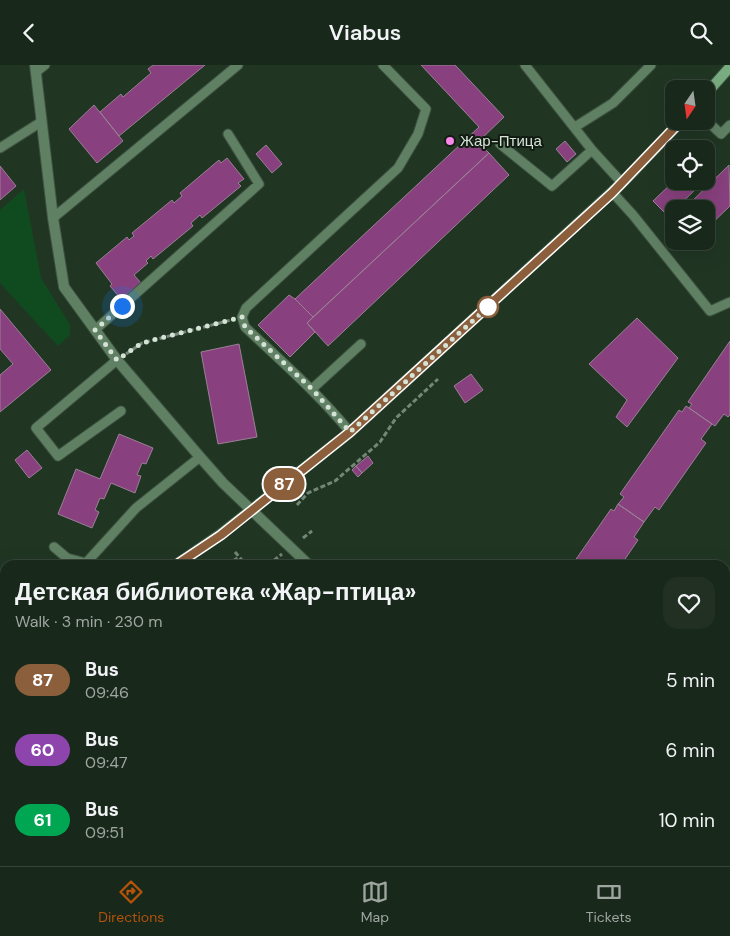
<!DOCTYPE html>
<meta charset="utf-8">
<style>
:root{--surface:#18281a;--page:#213023;--text:#f1f3f6;--muted:#9fa6a2;--line:#364439;--accent:#b45309}
body{margin:0;font-family:"DM Sans",sans-serif;background:var(--page);color:var(--text);height:100vh;display:flex;flex-direction:column;font-size:19px;white-space:nowrap}
*{box-sizing:border-box;margin:0}
p{font-size:16px;color:var(--muted)}
.icon{flex:none;width:28px;height:28px;fill:none;stroke:currentColor;stroke-width:2;stroke-linecap:round;stroke-linejoin:round}
.map{position:relative;flex:1;overflow:hidden}
.panel{position:absolute;left:0px;top:495px;width:730px;height:306px;display:flex;flex-direction:column;background:var(--surface);border-radius:15px 15px 0 0;box-shadow:0 5px 20px #0002,0 0 0 1px var(--line)}
.panel>*{flex:none}
.badge{padding:0 10px;border-radius:16px;font-size:18px;line-height:32px}
.needle{width:32px;rotate:193deg}
.tools{position:absolute;left:665px;top:15px;display:grid;gap:10px}
.tools a{display:grid;place-items:center;width:50px;height:50px;border-radius:10px;background:var(--surface);box-shadow:0 5px 20px #0002,0 0 0 1px var(--line);font-size:25px}
.you{position:absolute;width:25px;height:25px;margin:-12px;border:4px solid #fff;border-radius:50%;background:#1a73e8;box-shadow:0 0 0 8px #1a73e833}
.map>.badge{position:absolute;translate:-50% -50%;box-shadow:0 0 0 2px #fff}
.round{display:grid;place-items:center;flex:none;width:52px;height:52px;border-radius:15px;background:var(--page)}
.head{display:flex;align-items:center;justify-content:space-between;height:85px;padding:0 15px}
h1{font-size:24px;font-weight:600;line-height:38px}
ul{padding:0;list-style:none}
li{display:flex;align-items:center;gap:15px;height:70px;padding:0 15px}
li div{flex:1}
li b{display:block;font-size:19px}
li em{font-style:normal}
li .badge{min-width:55px;font-weight:700;text-align:center}
header{display:flex;justify-content:space-between;align-items:center;height:65px;padding:0 15px;background:var(--surface);font-size:22px;font-weight:600}
.tab-bar{display:flex;justify-content:space-around;align-items:center;height:70px;border-top:1px solid var(--line);background:var(--surface);font-size:14px;color:var(--muted)}
.tab-bar a{display:grid;justify-items:center;gap:2px}
.tab-bar .active{color:var(--accent)}
.map>svg:first-child{display:block}
.green{fill:#104b1f}
.building{fill:#88417e;stroke:#9a8095}
.lines{fill:none;stroke-linecap:round;stroke-linejoin:round}
.service-casing{stroke:#3d5240;stroke-width:11}
.minor-casing{stroke:#3d5240;stroke-width:12}
.secondary-casing{stroke:#3d5240;stroke-width:12}
.path{stroke:#758777;stroke-width:3;stroke-dasharray:5 2.5;stroke-linecap:butt}
.service{stroke:#608064;stroke-width:9}
.minor{stroke:#608064;stroke-width:10}
.secondary{stroke:#79ac80;stroke-width:10}
.line-casing{stroke:#fff;stroke-width:11}
.line{stroke:#8b5e3c;stroke-width:8}
.walk{stroke:#d5e3d6;stroke-width:5;stroke-dasharray:0 9}
.poi-dot{fill:#f987e9;stroke:#111b12;stroke-width:2}
.stop-dot{fill:#fff;stroke:#8b5e3c;stroke-width:2.5}
.labels{text-anchor:middle;dominant-baseline:central;stroke-width:4;stroke-linejoin:round;paint-order:stroke}
.poi-label{font-size:15px;fill:#d5e3d6;stroke:#111b12;text-anchor:start}
</style>
<header><svg class="icon" aria-label="back" viewBox="0 0 24 24"><path d="M15 5l-7 7 7 7"/></svg>Viabus<svg class="icon" aria-label="search" viewBox="0 0 24 24"><circle cx="10" cy="10" r="6"/><path d="M15 15l6 6"/></svg></header>
<div class="map">
<svg width="730" height="801" viewBox="0 0 730 801">
<rect width="100%" height="100%" fill="#203623"/>
<path class="green" d="M24,124L41,213L70,260V270L58,281L0,218V145Z
M182,796H211L206,801H185Z"/>
<path class="building" d="M153,0H205L119,71L100,47L121,29L123,32L151,8L148,4Z
M421,0H455L504,52L478,77L489,88L313,252L295,234L479,62Z
M94,40L123,76L97,98L69,64Z
M565,76L576,89L567,97L556,84Z
M266,80L282,99L272,108L256,89Z
M489,88L509,110L328,281L307,258Z
M227,93L244,114L238,118L241,121L202,153L200,150L191,158L193,161L153,194L151,191L146,196L148,198L134,210L141,218L121,234L110,221L112,219L96,198L127,172L129,175L134,171L132,168L172,135L174,138L182,131L180,128L219,95L221,98Z
M706,95L715,105L706,112Z
M729,100L730,141L706,164V144H684Z
M0,101L16,121L0,135Z
M674,116H692L698,122L668,151L653,136Z
M289,230L295,234L313,252L307,258L315,267L290,292L258,260Z
M0,244L51,305L0,347V310L13,299L0,284Z
M637,253L678,293L627,362L616,352L627,335L589,299Z
M730,276V350L728,352L724,349L715,361L689,343L692,339L688,337Z
M239,279L257,372L218,379L201,287Z
M471,309L483,325L465,338L454,321Z
M686,341L712,359L701,374L706,378L659,445L655,442L644,457L618,439L624,432L620,429L679,345L682,347Z
M119,369L153,383L146,399L142,398L137,410L141,411L135,428L111,418L104,434L100,433L95,445L99,447L92,463L58,449L76,404L100,414Z
M27,385L42,403L29,413L15,395Z
M368,391L373,398L362,408L356,401Z
M356,401L362,408L358,412L352,405Z
M618,439L644,457L634,472L638,475L621,500H572L611,444L614,446Z
M730,510V522L725,520Z
M728,521L730,522V600L725,609V527Z
M0,774L5,790V796H7L8,801H0Z
M252,796H293L288,801H247Z"/>
<g class="lines">
<g class="service-casing">
<path id="service" d="M525,0L592,85L622,118
M36,7L45,0
M706,55L721,69L730,60
M575,62L613,38L651,0
M500,79L552,121L592,85
M0,83L41,57
M612,127L633,150L710,246L730,237
M53,153L238,0
M95,265L259,119L228,69
M117,295L36,363L58,391L121,346
M312,324L361,279
M350,367C318,328 281,296 245,262L242,252L246,243L398,103L418,69L426,44L383,0
M54,482L67,493L86,498
M87,500L86,498L136,443L200,392
M0,552L5,559
M0,681L5,686
M730,702L726,709L730,711
M0,737L5,738
M35,796L36,801
M78,796L80,801
M318,801L323,796
M423,801L427,796
M521,801L525,797L530,801"/>
</g>
<g class="minor-casing">
<path id="minor" d="M35,0L53,153L64,222L117,295L200,392L223,418L309,500
M597,796L602,801"/>
</g>
<g class="secondary-casing">
<path id="secondary" d="M706,29L730,2
M176,500L221,469L350,367L622,118L681,56
M0,619L5,616"/>
</g>
<path class="path" d="M126,289L142,278L231,255
M297,440L308,428L335,416L380,377L396,353L438,314
M303,473L312,466
M235,487L246,500
M227,500L239,492
M268,500L282,489"/>
<use href="#service" class="service"/>
<use href="#minor" class="minor"/>
<use href="#secondary" class="secondary"/>
</g>
<g class="lines">
<g class="line-casing">
<path id="line" d="M176,500L221,470L350,367L612,128L681,56"/>
</g>
<use href="#line" class="line"/>
<path class="walk" d="M122,241L95,265L117,295L142,278L242,252L245,262L312,324L350,367L488,242"/>
</g>
<circle class="poi-dot" cx="450" cy="76" r="5"/>
<circle class="stop-dot" cx="488" cy="242" r="10"/>
<g class="labels">
<g class="poi-label">
<text x="460" y="76">Жар-Птица</text>
</g>
</g>
</svg>
<div class="tools">
<a><svg class="needle" viewBox="-14 -14 28 28"><path d="M0-13l5 13h-10z" fill="#e53935"/><path d="M0 13l5-13h-10z" fill="#9fa6a2"/></svg></a>
<a><svg class="icon" aria-label="locate" viewBox="0 0 24 24"><circle cx="12" cy="12" r="6"/><path d="M12 2v4M12 18v4M2 12h4M18 12h4"/></svg></a>
<a><svg class="icon" aria-label="layers" viewBox="0 0 24 24"><path d="M12 4l9 5-9 5-9-5zM3 14l9 5 9-5"/></svg></a>
</div>
<div class="you" style="left:122px;top:241px"></div>
<b class="badge" style="left:284px;top:419px;background:#8b5e3c;color:#fff">87</b>
<section class="panel">
<div class="head"><div><h1>Детская библиотека «Жар-птица»</h1><p>Walk · 3 min · 230 m</p></div><a class="round"><svg class="icon" aria-label="heart" viewBox="0 0 24 24"><path d="M12 20l-8-8c-3-5 5-10 8-4 3-6 11-1 8 4z"/></svg></a></div>
<ul>
<li><span class="badge" style="background:#8b5e3c;color:#fff">87</span><div><b>Bus</b><p>09:46</p></div><em>5 min</em></li>
<li><span class="badge" style="background:#8e44ad;color:#fff">60</span><div><b>Bus</b><p>09:47</p></div><em>6 min</em></li>
<li><span class="badge" style="background:#00a651;color:#fff">61</span><div><b>Bus</b><p>09:51</p></div><em>10 min</em></li>
</ul>
</section>
</div>
<nav class="tab-bar">
<a class="active"><svg class="icon" aria-label="directions" viewBox="0 0 24 24"><path d="M12 3l9 9-9 9-9-9zM9 14v-3h6M13 9l2 2-2 2"/></svg>Directions</a>
<a><svg class="icon" aria-label="map" viewBox="0 0 24 24"><path d="M3 6l6-2 6 2 6-2v14l-6 2-6-2-6 2zM9 4v14M15 6v14"/></svg>Map</a>
<a><svg class="icon" aria-label="tickets" viewBox="0 0 24 24"><path d="M3 7h18v10H3zM15 7v10"/></svg>Tickets</a>
</nav>
